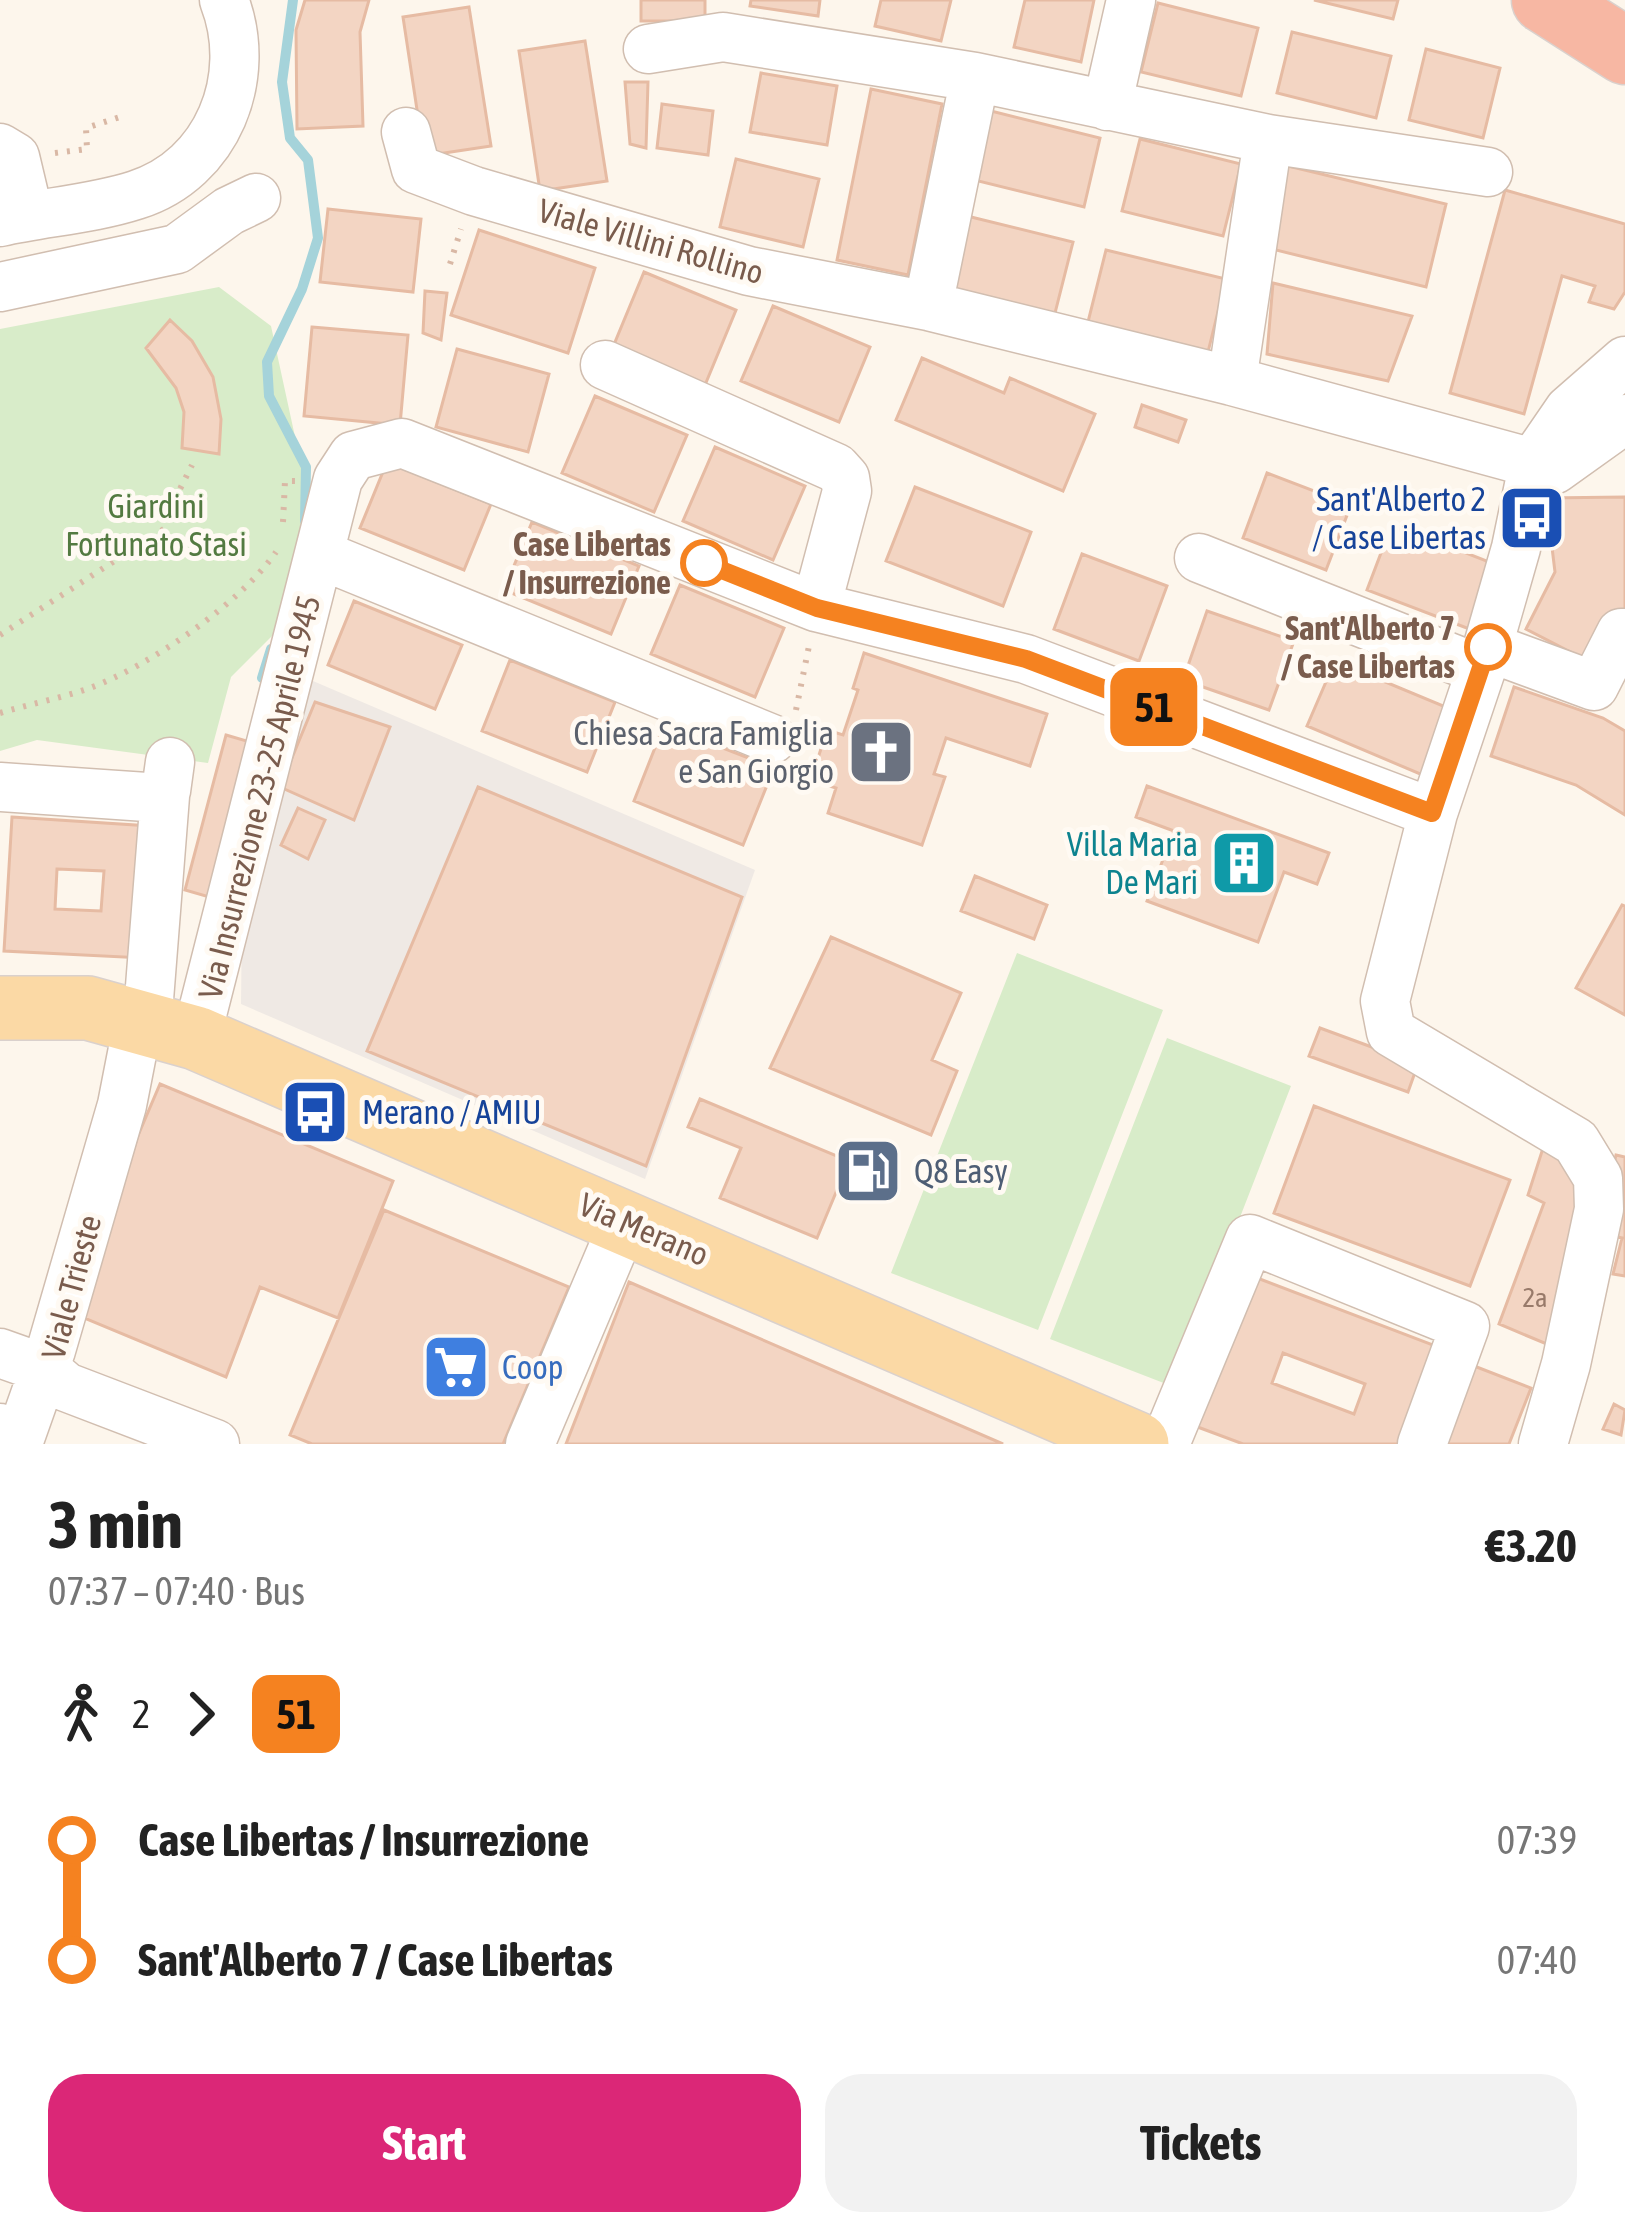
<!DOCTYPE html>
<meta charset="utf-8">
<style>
:root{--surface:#fff;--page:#f2f2f2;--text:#222;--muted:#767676;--accent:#db2777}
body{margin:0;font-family:"Asap Condensed",sans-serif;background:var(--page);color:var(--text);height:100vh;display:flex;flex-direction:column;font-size:45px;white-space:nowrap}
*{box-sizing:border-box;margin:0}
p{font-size:39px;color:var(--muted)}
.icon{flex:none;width:66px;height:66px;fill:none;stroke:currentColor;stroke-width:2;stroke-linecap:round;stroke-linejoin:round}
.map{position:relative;height:1444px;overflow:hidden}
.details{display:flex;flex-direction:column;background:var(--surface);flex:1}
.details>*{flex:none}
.badge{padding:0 24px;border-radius:18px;font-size:42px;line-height:78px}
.map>.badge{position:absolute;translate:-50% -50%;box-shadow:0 0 0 6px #fff}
.legs{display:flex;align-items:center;gap:18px;height:132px;padding:0 48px;font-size:39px}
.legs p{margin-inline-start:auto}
.headline{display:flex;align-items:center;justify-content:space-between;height:204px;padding:0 48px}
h1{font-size:66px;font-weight:700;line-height:90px}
.primary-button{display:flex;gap:24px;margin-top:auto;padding:24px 48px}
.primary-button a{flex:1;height:138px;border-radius:36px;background:var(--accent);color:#fff;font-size:48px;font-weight:700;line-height:138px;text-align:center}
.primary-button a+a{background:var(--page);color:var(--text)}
ul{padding:0 48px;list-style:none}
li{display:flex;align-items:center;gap:42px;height:120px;font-size:45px}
li i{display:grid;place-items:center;width:18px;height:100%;margin:0 15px;background:currentColor}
li i::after{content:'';width:30px;height:30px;margin:-15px;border:9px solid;border-radius:50%;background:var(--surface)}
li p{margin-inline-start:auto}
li:first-child i{background:linear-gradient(#0000 50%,currentColor 0)}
li:last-child i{background:linear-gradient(currentColor 50%,#0000 0)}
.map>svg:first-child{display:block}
.industrial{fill:#efe9e4}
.green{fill:#d8ecc9}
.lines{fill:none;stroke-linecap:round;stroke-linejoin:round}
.stream{stroke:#a5d3da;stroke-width:10}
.building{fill:#f3d5c3;stroke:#e6bba3;stroke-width:3;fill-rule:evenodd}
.minor-casing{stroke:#d1beb0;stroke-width:51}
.major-casing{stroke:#dad1cd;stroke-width:66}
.highway-casing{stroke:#dad1cd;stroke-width:69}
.path{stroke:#d9b8a5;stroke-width:6;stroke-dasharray:3 9;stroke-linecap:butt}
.minor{stroke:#fff;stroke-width:48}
.major{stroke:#fbd9a5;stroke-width:63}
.highway{stroke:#f7b7a3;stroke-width:66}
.line-1-casing{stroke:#fff;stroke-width:27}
.line-1{stroke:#f58220;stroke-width:18}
.stop-1-dot{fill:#fff;stroke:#f58220;stroke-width:6}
.labels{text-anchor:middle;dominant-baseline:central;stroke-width:10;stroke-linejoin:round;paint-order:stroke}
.number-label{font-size:27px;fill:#987a6a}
.street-label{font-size:33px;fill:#7a5c4d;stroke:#fffaf3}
.transit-label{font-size:33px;fill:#164399;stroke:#fffaf3;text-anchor:end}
.park-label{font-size:33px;fill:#537a41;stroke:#fffaf3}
.stop-label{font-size:33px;font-weight:bold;fill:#7a5c4d;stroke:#fffaf3;text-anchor:end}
.worship-label{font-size:33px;fill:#5b616d;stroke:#fffaf3;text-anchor:end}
.culture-label{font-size:33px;fill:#0d838f;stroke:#fffaf3;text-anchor:end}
.service-label{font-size:33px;fill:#4e5e75;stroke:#fffaf3;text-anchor:start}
.shop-label{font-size:33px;fill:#366cbe;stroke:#fffaf3;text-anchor:start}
</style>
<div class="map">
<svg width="1625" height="1444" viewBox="0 0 1625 1444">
<rect width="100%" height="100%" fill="#fdf6ec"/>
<path class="industrial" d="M306,678L755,870L645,1179L241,1004L242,916Z"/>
<path class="green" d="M219,287L271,326L312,515L293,615L231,677L208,763L37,740L0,751V329Z
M1017,953L1163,1010L1038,1330L891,1273Z
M1167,1038L1291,1086L1174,1387L1050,1339Z"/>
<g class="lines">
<path class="stream" d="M293,0L282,82L290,138L308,160L318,238L302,289L267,362L269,396L306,467L305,521
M262,678L271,649"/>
</g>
<path class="building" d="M305,0H369L360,32L363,126L297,129L296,30Z
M641,0H705V21H641Z
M751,0H820L818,16L750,6Z
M881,0H951L941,41L875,26Z
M1025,0H1094L1081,62L1014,47Z
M1314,0H1398L1393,19Z
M1158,3L1258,28L1241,96L1141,72Z
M469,7L491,146L424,156L403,17Z
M1292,32L1391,56L1376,118L1277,93Z
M585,41L607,181L540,191L519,51Z
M1426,49L1500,68L1483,138L1409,120Z
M761,73L837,86L827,145L750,132Z
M625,82H648L646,148L630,144Z
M871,89L942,104L908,275L837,260Z
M662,104L713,111L708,155L657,148Z
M983,109L1100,138L1084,207L966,178Z
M1140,139L1241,164L1223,236L1122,211Z
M736,159L819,179L803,247L720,227Z
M1288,166L1446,204L1426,287L1268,248Z
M1505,190L1625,224V292L1614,309L1589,302L1595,286L1562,276L1524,414L1450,393Z
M328,209L421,219L413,292L320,282Z
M967,216L1073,242L1054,317L949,292Z
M479,230L595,268L568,353L451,315Z
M1106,250L1226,279L1208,352L1088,322Z
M644,272L736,310L705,385L613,347Z
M1273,283L1412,316L1388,381L1267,354Z
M425,291L447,293L441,340L423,333Z
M773,306L870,347L839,422L741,381Z
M170,320L192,341L213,377L221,419L219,454L182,448L184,412L176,388L146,348Z
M312,327L408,335L400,425L304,416Z
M457,349L549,374L528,452L436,427Z
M922,358L1004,393L1010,378L1095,414L1063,491L896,420Z
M595,396L687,435L654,512L562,473Z
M1142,405L1186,420L1178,442L1135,427Z
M715,447L805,486L773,560L683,521Z
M387,462L491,504L464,570L360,528Z
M1267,473L1351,505L1326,570L1243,538Z
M915,487L1031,532L1003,606L886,561Z
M1625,497V615L1590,662L1526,629L1555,572L1546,498Z
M532,522L639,566L611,634L504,590Z
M1392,524L1497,565L1472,630L1367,590Z
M1082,554L1167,586L1139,661L1054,629Z
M680,585L784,628L755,697L651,654Z
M354,601L462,645L435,709L328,665Z
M1207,611L1294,641L1269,710L1183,680Z
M864,653L1047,714L1030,766L946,738L934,774L945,777L922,845L828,813L836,788L811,780L827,730L843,735L858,690L853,688Z
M510,660L615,702L587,772L482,731Z
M1335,661L1453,710L1425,776L1307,726Z
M1514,687L1603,718L1625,731V815L1576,785L1491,756Z
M315,702L390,727L354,820L280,787Z
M664,725L774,768L743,845L634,801Z
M226,735L257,744L216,899L185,890Z
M1147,786L1329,853L1317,884L1284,872L1258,942L1147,901L1174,831L1136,817Z
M478,787L742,897L646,1166L367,1051Z
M298,808L325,820L308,859L281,845Z
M12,817L150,826L143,958L4,951ZM57,869L104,871L101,911L55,909Z
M975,876L1047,905L1034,939L961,911Z
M1622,905L1625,906V1015L1576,988Z
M831,937L961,993L932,1060L957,1071L931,1135L770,1068Z
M1320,1028L1418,1064L1408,1092L1309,1056Z
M160,1084L393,1181L338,1318L260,1287L226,1377L84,1318L137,1138Z
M700,1099L849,1161L817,1238L720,1198L741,1148L688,1127Z
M1314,1106L1510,1180L1470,1286L1274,1213Z
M1544,1145L1575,1160L1585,1227L1549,1345L1499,1324L1544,1203L1528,1195Z
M1616,1155L1625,1157V1276L1613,1274L1622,1238L1598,1233Z
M384,1210L569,1287L503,1444H312L290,1435Z
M1252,1276L1441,1348L1404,1444H1243L1195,1426ZM1283,1353L1365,1384L1354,1414L1272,1383Z
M629,1282L1003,1444H566Z
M1469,1364L1531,1388L1509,1444H1438Z
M1614,1404L1625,1410L1621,1435L1603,1429Z"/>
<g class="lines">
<g class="minor-casing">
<path id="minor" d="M648,49L723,37L975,77L1268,139L1488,172
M1107,106L1131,0
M406,132L416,169L474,191L749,271L928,306L1232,381L1555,469L1625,419
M0,148L15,157L29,216
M0,222C44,212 93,209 136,195C218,169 254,77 224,0
M0,287L177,249L229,211L256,198
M928,306L975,77
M605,365L836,468L845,478L847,491L816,607
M1232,381L1268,139
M321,555L772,739
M1199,558L1481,670
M1488,647L1594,686L1621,633H1625
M0,787L161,798L166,791L170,762
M147,1025L165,796
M196,1038L338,479L353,456L402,443L816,607L1026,659L1433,813
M0,1353L45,1369L66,1387L215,1444
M0,1428L21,1435L51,1350L122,1105L138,1023
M530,1444L625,1220
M1165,1444L1250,1239L1465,1326L1422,1444
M1543,1444L1566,1364L1599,1209L1598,1178L1576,1142L1391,1032L1385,1001L1433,813L1481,670L1516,548L1534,461L1569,410L1625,361"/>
</g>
<g class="major-casing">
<path id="major" d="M0,1008H88L196,1038L1137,1444"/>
</g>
<g class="highway-casing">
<path id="highway" d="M1545,0L1625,51"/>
</g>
<path class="path" d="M55,153L87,149L86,128L123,116
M450,264L461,229
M283,522L285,481H297
M0,635L167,527L169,511L192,465
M796,710L809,646
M0,713C30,704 61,698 90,688C149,666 240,604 276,552"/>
<use href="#minor" class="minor"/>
<use href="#major" class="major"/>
<use href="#highway" class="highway"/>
</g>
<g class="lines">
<g class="line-1-casing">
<path id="line-1" d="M704,563L817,608L1026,659L1432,813L1488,647"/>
</g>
<use href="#line-1" class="line-1"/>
</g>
<defs>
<g id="bus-square" transform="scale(3.45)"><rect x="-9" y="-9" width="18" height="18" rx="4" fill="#1a4fb4" stroke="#fffaf3"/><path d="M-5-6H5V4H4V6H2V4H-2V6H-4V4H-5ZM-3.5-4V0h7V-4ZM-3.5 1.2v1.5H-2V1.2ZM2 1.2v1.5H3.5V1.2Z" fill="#fff"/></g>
<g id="church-square" transform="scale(3.45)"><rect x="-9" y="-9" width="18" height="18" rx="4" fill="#6b7280" stroke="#fffaf3"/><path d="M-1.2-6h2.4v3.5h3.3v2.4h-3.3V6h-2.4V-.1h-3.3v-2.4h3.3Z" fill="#fff"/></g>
<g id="building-square" transform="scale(3.45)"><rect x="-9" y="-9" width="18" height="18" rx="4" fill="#0f9aa8" stroke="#fffaf3"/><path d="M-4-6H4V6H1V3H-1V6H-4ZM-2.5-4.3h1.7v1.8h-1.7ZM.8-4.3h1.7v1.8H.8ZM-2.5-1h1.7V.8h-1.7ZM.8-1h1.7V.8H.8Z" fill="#fff"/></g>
<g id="fuel-square" transform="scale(3.45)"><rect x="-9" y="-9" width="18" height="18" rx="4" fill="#5c6f8a" stroke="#fffaf3"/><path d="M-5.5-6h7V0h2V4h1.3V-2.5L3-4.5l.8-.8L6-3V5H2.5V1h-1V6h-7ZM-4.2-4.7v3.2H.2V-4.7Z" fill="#fff"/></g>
<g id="supermarket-square" transform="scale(3.45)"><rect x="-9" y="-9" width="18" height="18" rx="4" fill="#3f7fe0" stroke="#fffaf3"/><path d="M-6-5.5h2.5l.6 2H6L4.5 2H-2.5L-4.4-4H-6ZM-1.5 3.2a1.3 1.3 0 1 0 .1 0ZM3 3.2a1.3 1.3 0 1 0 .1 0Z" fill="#fff"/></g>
</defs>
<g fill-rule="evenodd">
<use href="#bus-square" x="1532" y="518"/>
<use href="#church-square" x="881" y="752"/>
<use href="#building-square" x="1244" y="863"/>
<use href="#bus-square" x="315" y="1112"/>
<use href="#fuel-square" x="868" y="1171"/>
<use href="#supermarket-square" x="456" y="1367"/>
</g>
<g class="stop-1-dot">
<circle cx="704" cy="563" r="21"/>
<circle cx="1488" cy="647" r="21"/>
</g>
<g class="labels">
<g class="number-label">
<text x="1535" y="1297">2a</text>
</g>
<g class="street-label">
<text transform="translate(651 241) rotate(16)">Viale Villini Rollino</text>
<text transform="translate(259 797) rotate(-76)">Via Insurrezione 23-25 Aprile 1945</text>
<text transform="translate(644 1229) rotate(23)">Via Merano</text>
<text transform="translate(71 1287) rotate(-75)">Viale Trieste</text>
</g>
<g class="transit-label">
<text x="1486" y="499">Sant'Alberto 2<tspan x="1486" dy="38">/ Case Libertas</tspan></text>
<text x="362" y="1112" text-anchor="start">Merano / AMIU</text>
</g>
<g class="park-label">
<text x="156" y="506">Giardini<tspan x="156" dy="38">Fortunato Stasi</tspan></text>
</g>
<g class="stop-label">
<text x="671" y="544">Case Libertas<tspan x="671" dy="38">/ Insurrezione</tspan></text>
<text x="1455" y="628">Sant'Alberto 7<tspan x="1455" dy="38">/ Case Libertas</tspan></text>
</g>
<g class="worship-label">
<text x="834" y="733">Chiesa Sacra Famiglia<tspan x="834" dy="38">e San Giorgio</tspan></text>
</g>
<g class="culture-label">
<text x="1198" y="844">Villa Maria<tspan x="1198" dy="38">De Mari</tspan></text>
</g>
<g class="service-label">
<text x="914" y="1171">Q8 Easy</text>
</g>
<g class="shop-label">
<text x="502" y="1367">Coop</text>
</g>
</g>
</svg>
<b class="badge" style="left:1154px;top:707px;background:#f58220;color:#111">51</b>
</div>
<section class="details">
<div class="headline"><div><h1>3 min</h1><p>07:37 – 07:40 · Bus</p></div><b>€3.20</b></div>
<div class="legs"><svg class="icon" aria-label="walk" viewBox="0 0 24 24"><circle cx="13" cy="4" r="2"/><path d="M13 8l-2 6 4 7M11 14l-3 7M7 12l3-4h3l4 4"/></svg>2<svg class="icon" aria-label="forward" viewBox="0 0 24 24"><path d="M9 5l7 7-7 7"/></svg><b class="badge" style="background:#f58220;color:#111">51</b></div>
<ul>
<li><i style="color:#f58220"></i><b>Case Libertas / Insurrezione</b><p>07:39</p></li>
<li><i style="color:#f58220"></i><b>Sant'Alberto 7 / Case Libertas</b><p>07:40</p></li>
</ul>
<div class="primary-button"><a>Start</a><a>Tickets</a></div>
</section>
